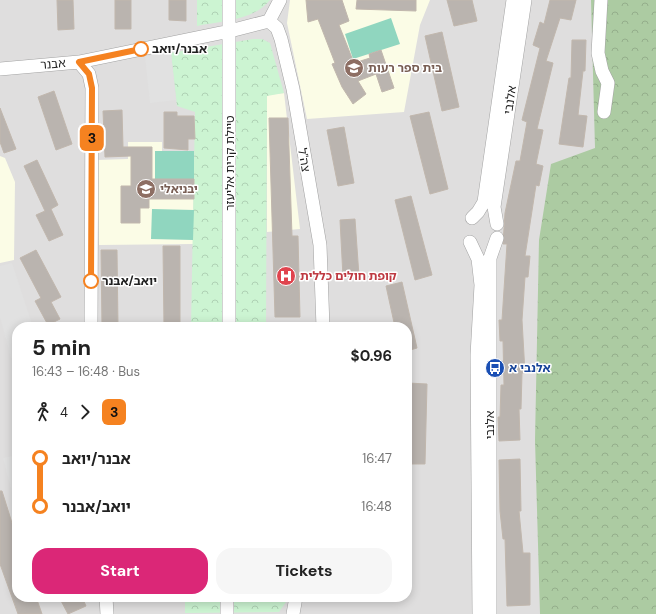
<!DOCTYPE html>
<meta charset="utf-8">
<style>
:root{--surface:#fff;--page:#f6f6f6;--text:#222;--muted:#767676;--accent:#db2777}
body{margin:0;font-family:"DM Sans","Noto Sans Hebrew",sans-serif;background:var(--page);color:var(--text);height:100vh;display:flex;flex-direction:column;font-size:15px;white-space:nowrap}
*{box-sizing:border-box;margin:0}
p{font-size:13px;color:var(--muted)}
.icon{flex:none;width:22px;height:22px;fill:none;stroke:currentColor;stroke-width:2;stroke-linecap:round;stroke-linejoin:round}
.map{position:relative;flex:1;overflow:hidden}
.sheet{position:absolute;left:12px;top:322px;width:400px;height:280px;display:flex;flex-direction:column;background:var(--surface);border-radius:16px;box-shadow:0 2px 10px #0003}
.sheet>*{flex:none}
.badge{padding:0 8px;border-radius:6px;font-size:14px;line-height:26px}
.map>.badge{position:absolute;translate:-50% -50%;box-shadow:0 0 0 2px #fff}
.legs{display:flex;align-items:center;gap:6px;height:44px;padding:0 20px;font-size:13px}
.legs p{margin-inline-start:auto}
.overview{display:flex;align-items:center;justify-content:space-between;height:68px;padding:0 20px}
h1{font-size:22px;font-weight:700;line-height:30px}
.button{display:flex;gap:8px;margin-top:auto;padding:8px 20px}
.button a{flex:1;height:46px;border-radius:16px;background:var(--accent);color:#fff;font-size:16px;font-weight:700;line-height:46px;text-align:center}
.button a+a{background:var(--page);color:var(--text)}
ul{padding:0 20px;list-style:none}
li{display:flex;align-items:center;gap:14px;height:48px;font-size:15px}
li i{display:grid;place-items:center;width:6px;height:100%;margin:0 5px;background:currentColor}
li i::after{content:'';width:10px;height:10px;margin:-5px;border:3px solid;border-radius:50%;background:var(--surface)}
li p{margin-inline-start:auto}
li:first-child i{background:linear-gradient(#0000 50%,currentColor 0)}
li:last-child i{background:linear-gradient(currentColor 50%,#0000 0)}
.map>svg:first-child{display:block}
.residential{fill:#dfdede;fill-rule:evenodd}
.education{fill:#fbfce6}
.forest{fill:url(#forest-crowns)}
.park{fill:url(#park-crowns)}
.pitch{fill:#90d6bf}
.parking{fill:#e1e1e1}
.building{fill:#bab4af;stroke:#c1b7ad}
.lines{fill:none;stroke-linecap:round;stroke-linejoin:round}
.minor-casing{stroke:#a2a2a2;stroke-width:14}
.minor{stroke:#fff;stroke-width:13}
.line-1-casing{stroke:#fff;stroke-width:9}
.line-1{stroke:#f58220;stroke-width:6}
.stop-1-dot{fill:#fff;stroke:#f58220;stroke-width:2}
.labels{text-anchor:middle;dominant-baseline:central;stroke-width:3;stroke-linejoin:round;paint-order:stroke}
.stop-label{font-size:12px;font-weight:bold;fill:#212121;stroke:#fff;text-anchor:start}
.street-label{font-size:12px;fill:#212121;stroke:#fff}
.education-label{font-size:12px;font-weight:bold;fill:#785e54;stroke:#fff;text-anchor:start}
.health-label{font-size:12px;font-weight:bold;fill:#be3a42;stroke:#fff;text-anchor:start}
.transit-label{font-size:12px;font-weight:bold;fill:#164399;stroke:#fff;text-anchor:start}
</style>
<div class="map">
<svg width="656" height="614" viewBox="0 0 656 614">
<defs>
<pattern id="forest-crowns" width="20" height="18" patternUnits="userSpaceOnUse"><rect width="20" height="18" fill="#accba2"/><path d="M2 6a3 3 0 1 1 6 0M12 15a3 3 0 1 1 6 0" fill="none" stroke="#94ae8b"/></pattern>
<pattern id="park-crowns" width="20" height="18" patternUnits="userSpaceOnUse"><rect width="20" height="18" fill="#ccf4d2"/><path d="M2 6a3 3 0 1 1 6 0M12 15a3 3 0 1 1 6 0" fill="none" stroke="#afd1b4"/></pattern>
</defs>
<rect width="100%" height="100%" fill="#f0eee9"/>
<path class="residential" d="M0,0H656V614H0ZM17,327H407V597H17Z"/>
<path class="education" d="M290,0H430L420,25L404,112L307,119L287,23Z
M284,93L300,229L267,232V95Z
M128,142H162V151H194L193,244L99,245L97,160L128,159Z
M0,156L5,158L15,182L14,260L0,263Z"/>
<path class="forest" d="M591,0H656V614H540L535,440L539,240L551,164L595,148Z"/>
<path class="park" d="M197,0H270C253,21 221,21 197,26Z
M253,39H262L270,43L284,93L267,96L266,324L314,322V327H191L195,112L177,106L171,53Z
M185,597H287L286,602L279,612L185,613Z"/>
<path class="pitch" d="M391,18L400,44L353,59L345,34Z
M155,151H194V179H155Z
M152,209L194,210L193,240L151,239Z"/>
<path class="parking" d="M171,53L176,100L150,103L145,56Z
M12,263L33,327H17V358H11L0,317V266Z
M17,455V495L13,496L3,458Z"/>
<path class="building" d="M57,0H73L74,29L58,30Z
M115,0H131V29H115Z
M169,0H186V21L169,20Z
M306,0H342L349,21L339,25L354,63L370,58L369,54L381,50L394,88L382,92L376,74L358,81L366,94L353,104L342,87L332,64L335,63L318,19L308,22Z
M357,0H416V11L356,9Z
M447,0H472L477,21L454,26Z
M550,0H576L571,20L560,18L546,61L553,63L537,129L543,130L536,164L543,166L539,186L536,185L525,256H530L528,277H525L522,320L525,373H522L521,409H519L520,440L499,441L498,417H500L501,385H504L503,341H500L499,320H502L507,244H503L505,213L516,161H520L527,122L522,120L540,48L533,45L540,22L544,24Z
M442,32L459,107L442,111L425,36Z
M572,40H586L585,71H583L578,115L587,116L583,147L559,144L569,78H571Z
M54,91L72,144L56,150L38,97Z
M0,108L16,149L4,153L0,142Z
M122,110L123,147H152V179H194V199H149V208H140V223H121V186H131V156L105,157L103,111Z
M164,112H177V116H194L195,139H188V150L164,148Z
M429,112L448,189L430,194L410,116Z
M269,118H288L292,236H298L300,317H275Z
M344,127L354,183L338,186L327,130Z
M37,160L58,205L51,209L63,235L49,241L36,215L45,211L24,166Z
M411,196L432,275L415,280L395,200Z
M355,219L359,276L343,277L340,220Z
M163,246H180V327H164Z
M36,250L61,297L51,302L60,319L48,325L35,301L41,298L20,258Z
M101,250H117L118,327H102Z
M402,282L417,348L407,351V327H395L386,286Z
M408,383L427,384L425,464H407Z
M520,459L521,511H519L523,553H530V605L507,606L505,539H503L500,511L499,460Z
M0,491H2L17,539V597H36L42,614H18L0,564Z
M59,597H82L86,606L68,614Z"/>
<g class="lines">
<g class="minor-casing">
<path id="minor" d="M601,0L598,53L602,71L608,83L604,112
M269,21L277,28L281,39L293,89L320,245L323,327
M269,21L280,0
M79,62L89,74L92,88L91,327
M0,69L79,62L230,31L269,21
M472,218L478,212L484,202L513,0
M497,224L494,207L525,0
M470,242L478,259L481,285L477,355L479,614
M229,327V0
M106,597L107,614
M227,614V597
M293,614L296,597
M490,614V258L497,238"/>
</g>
<use href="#minor" class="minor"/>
</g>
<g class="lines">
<g class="line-1-casing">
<path id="line-1" d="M91,281L92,88L89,74L79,62L141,49"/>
</g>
<use href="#line-1" class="line-1"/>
</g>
<defs>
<g id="school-disc" transform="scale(1)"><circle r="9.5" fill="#8d6e63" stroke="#fff"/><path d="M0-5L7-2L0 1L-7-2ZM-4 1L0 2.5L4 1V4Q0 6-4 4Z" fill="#fff"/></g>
<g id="hospital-disc" transform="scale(1)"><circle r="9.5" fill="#e0444e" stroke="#fff"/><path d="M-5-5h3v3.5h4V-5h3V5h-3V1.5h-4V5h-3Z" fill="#fff"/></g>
<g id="bus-disc" transform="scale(1)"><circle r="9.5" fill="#1a4fb4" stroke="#fff"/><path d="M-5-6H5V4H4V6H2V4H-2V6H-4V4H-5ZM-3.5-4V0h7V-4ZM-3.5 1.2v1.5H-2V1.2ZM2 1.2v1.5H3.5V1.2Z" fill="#fff"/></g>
</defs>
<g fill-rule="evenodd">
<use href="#school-disc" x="354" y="68"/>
<use href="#school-disc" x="146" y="189"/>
<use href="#hospital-disc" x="286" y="276"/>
<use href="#bus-disc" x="495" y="368"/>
</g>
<g class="stop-1-dot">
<circle cx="141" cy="49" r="7"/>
<circle cx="91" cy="281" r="7"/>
</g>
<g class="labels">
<g class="stop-label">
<text x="152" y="49">אבנר/יואב</text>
<text x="102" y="281">יואב/אבנר</text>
</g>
<g class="street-label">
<text transform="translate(53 64) rotate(-5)">אבנר</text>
<text transform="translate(510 100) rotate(-82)">אלנבי</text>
<text transform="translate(304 160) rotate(80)">צה"ל</text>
<text transform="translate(230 163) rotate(-90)">טיילת קרית אליעזר</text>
<text transform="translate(490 425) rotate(-90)">אלנבי</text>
</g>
<g class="education-label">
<text x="368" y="68">בית ספר רעות</text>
<text x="160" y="189">יבניאלי</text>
</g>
<g class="health-label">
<text x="300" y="276">קופת חולים כללית</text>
</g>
<g class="transit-label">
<text x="509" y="368">אלנבי א</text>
</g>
</g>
</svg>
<b class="badge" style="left:92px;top:138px;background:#f58220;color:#111">3</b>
<section class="sheet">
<div class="overview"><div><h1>5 min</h1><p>16:43 – 16:48 · Bus</p></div><b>$0.96</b></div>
<div class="legs"><svg class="icon" aria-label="walk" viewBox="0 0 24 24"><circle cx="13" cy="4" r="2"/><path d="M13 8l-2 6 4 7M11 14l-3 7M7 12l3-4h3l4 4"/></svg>4<svg class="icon" aria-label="forward" viewBox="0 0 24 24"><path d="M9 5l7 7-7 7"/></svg><b class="badge" style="background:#f58220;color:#111">3</b></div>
<ul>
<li><i style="color:#f58220"></i><b>אבנר/יואב</b><p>16:47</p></li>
<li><i style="color:#f58220"></i><b>יואב/אבנר</b><p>16:48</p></li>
</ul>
<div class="button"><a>Start</a><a>Tickets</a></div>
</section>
</div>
